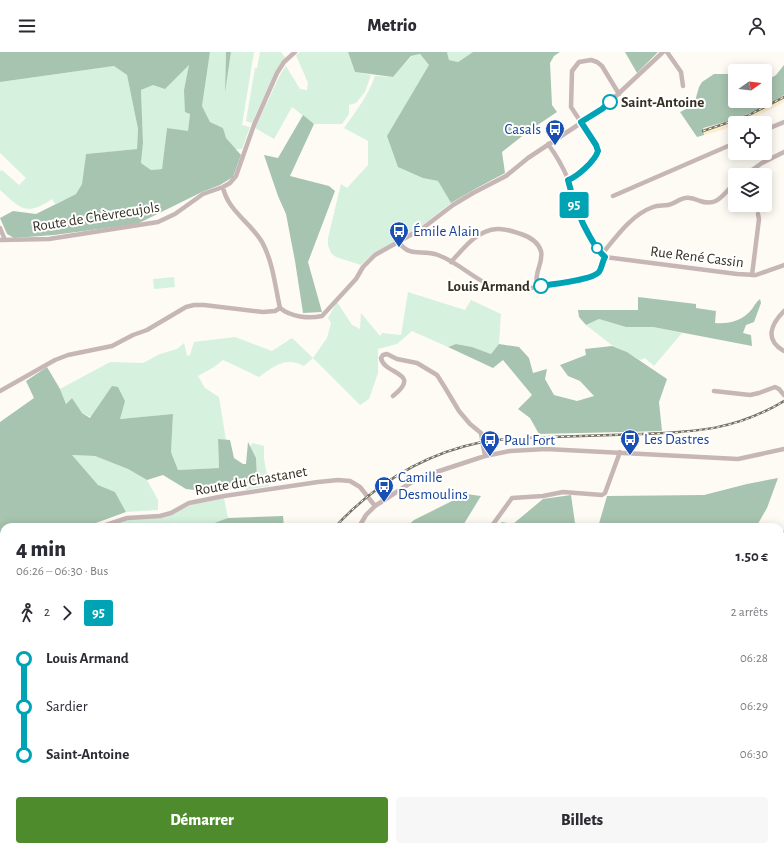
<!DOCTYPE html>
<html lang="fr">
<meta charset="utf-8">
<style>
:root{--surface:#fff;--page:#f7f7f7;--text:#2b2b33;--muted:#7c7c81;--accent:#4d8b2c}
body{margin:0;font-family:"Alegreya Sans",sans-serif;background:var(--page);color:var(--text);height:100vh;display:flex;flex-direction:column;font-size:15px;white-space:nowrap}
*{box-sizing:border-box;margin:0}
p{font-size:13px;color:var(--muted)}
.icon{flex:none;width:22px;height:22px;fill:none;stroke:currentColor;stroke-width:2;stroke-linecap:round;stroke-linejoin:round}
.map{position:relative;flex:1;overflow:hidden}
.drawer{position:absolute;left:0px;top:471px;width:784px;height:328px;display:flex;flex-direction:column;background:var(--surface);border-radius:12px 12px 0 0;box-shadow:0 2px 10px #0003}
.drawer>*{flex:none}
.badge{padding:0 8px;border-radius:3px;font-size:14px;line-height:26px}
.needle{width:26px;rotate:76deg}
.fabs{position:absolute;left:728px;top:12px;display:grid;gap:8px}
.fabs a{display:grid;place-items:center;width:44px;height:44px;border-radius:4px;background:var(--surface);box-shadow:0 2px 10px #0003;font-size:20px}
.map>.badge{position:absolute;translate:-50% -50%;box-shadow:0 0 0 2px #fff}
.legs{display:flex;align-items:center;gap:6px;height:44px;padding:0 16px;font-size:13px}
.legs p{margin-inline-start:auto}
.headline{display:flex;align-items:center;justify-content:space-between;height:68px;padding:0 16px}
h1{font-size:22px;font-weight:800;line-height:30px}
.action{display:flex;gap:8px;margin-top:auto;padding:8px 16px}
.action a{flex:1;height:46px;border-radius:4px;background:var(--accent);color:#fff;font-size:16px;font-weight:800;line-height:46px;text-align:center}
.action a+a{background:var(--page);color:var(--text)}
ul{padding:0 16px;list-style:none}
li{display:flex;align-items:center;gap:14px;height:48px;font-size:15px}
li i{display:grid;place-items:center;width:6px;height:100%;margin:0 5px;background:currentColor}
li i::after{content:'';width:10px;height:10px;margin:-5px;border:3px solid;border-radius:50%;background:var(--surface)}
li p{margin-inline-start:auto}
li:first-child i{background:linear-gradient(#0000 50%,currentColor 0)}
li:last-child i{background:linear-gradient(currentColor 50%,#0000 0)}
header{display:flex;justify-content:space-between;align-items:center;height:52px;padding:0 16px;background:var(--surface);font-size:18px;font-weight:800}
.map>svg:first-child{display:block}
.built{fill:#fdeecb}
.industrial{fill:#fdecee}
.green{fill:#d6f1de}
.forest{fill:#a7c4b0;fill-rule:evenodd}
.lines{fill:none;stroke-linecap:round;stroke-linejoin:round}
.street{stroke:#c7b6b6;stroke-width:4.5}
.secondary{stroke:#ad9594;stroke-width:6}
.rail-casing{stroke:#777266;stroke-width:2.5}
.rail{stroke:#fff;stroke-width:1;stroke-dasharray:3;stroke-linecap:butt}
.line-1-casing{stroke:#fff;stroke-width:9}
.line-1{stroke:#00a3b4;stroke-width:6}
.stop-1-dot{fill:#fff;stroke:#00a3b4;stroke-width:2}
.labels{text-anchor:middle;dominant-baseline:central;stroke-width:4;stroke-linejoin:round;paint-order:stroke}
.stop-label{font-size:15px;font-weight:bold;fill:#352f21;stroke:#fff;text-anchor:start}
.transit-label{font-size:15px;fill:#164399;stroke:#fff;text-anchor:start}
.street-label{font-size:15px;fill:#352f21;stroke:#fff}
</style>
<header><svg class="icon" aria-label="menu" viewBox="0 0 24 24"><path d="M4 6h16M4 12h16M4 18h16"/></svg>Metrio<svg class="icon" aria-label="person" viewBox="0 0 24 24"><circle cx="12" cy="8" r="4"/><path d="M4 21q1-7 8-7t8 7"/></svg></header>
<div class="map">
<svg width="784" height="799" viewBox="0 0 784 799">
<rect width="100%" height="100%" fill="#fefbf4"/>
<path class="built" d="M784,43V50L765,60L740,71H735V73L722,78L704,83L703,76L721,72L746,62Z"/>
<path class="industrial" d="M335,795H403L411,799H330Z"/>
<path class="green" d="M210,0H226L225,36L231,0H254L242,73L250,75L242,97H235L225,87L223,76L210,70L202,54Z
M260,0H281L285,5L275,20L252,71L246,69L255,16H257Z
M300,0H348L355,20L371,23L365,40L356,51L349,53V62L342,72H314L292,55L274,87L255,76L281,21L286,14L300,37L307,38L308,31L296,3Z
M447,0H473L458,10L449,8Z
M420,2L429,13L423,126L438,129L451,151L419,176L374,201L361,213L336,205L331,201L328,193V186L341,132L347,136L368,113V89L344,76C356,59 368,44 375,24L393,25L412,4Z
M190,13L184,38L190,62L188,80L167,76L162,117L151,118L141,111L143,91L141,38Z
M114,14L127,23L138,77L137,97L86,102L82,132L76,142L55,152L52,147C26,165 20,156 0,138V119L2,118L19,133L26,126L0,101V30Z
M174,225L175,235L154,237L153,227Z
M408,240L465,258L471,248L501,262L499,292L491,302L472,295L456,292L448,295L412,279L397,292L378,297V321L369,347L360,353L313,306L304,314C286,304 273,315 259,325L223,308L214,315L198,324L205,336L219,345L226,388L218,387L219,416L178,418L171,400L173,362C154,363 97,373 83,361C78,358 75,351 72,346L66,352L60,337L110,310L143,311L160,302L177,297L184,291L187,304L190,303L194,290L235,285L272,299L292,286L313,306L327,286L331,271L328,266L337,250L352,273L360,277L361,261L380,284L382,281L401,283Z
M599,267L626,275H653L682,281L654,314L645,306L640,308L627,300L613,294L586,273Z
M253,391L264,394V407L269,434L246,438L245,434L257,425L256,406L250,394Z
M71,403L95,404L128,417L147,428L158,448V458L126,460L115,440L98,433Z
M224,446L228,466L203,475H103L122,468L165,465L193,452Z
M0,788H4V795H19L22,799H0Z
M28,795H60L56,799H24Z"/>
<path class="forest" d="M0,0H210L202,54L210,70L223,76L226,86L241,103L233,125L220,133L202,140L137,172L54,183L14,186L7,182L0,166L13,159L36,162L76,142L82,132L86,102L137,97L138,77L127,23L114,14L0,30ZM189,13L184,38L185,60L190,62L188,79L167,76L162,117L151,118L141,111L143,91L141,38L153,33L165,37Z
M226,0H231L225,40Z
M348,0H447L449,8L458,10L473,0H560L554,4L550,11L552,53L557,60L530,78L502,100L505,121L475,137L451,151L438,129L423,126L398,115L387,84L429,13L420,2L411,4L393,25L355,20Z
M625,0H658L637,21Z
M784,13V43C760,59 731,69 703,76L704,83L697,85L680,60L686,57L695,49L699,35L702,30L714,22H728L732,29L735,28V49H765V28L766,29L776,23Z
M303,63L314,72L290,124L329,134L335,139L308,210L322,260L303,261L295,209L286,162L278,144L264,103L278,106Z
M638,245L696,252V256L716,259L715,271C730,272 742,269 752,257C755,253 756,250 760,247L761,251L754,270L746,273L743,281L751,283L752,294L653,275H626L599,267L586,273L579,265L578,258H638Z
M456,292L472,295L491,302L499,292L519,295L529,306L533,321L547,317L545,327L554,343L577,349L594,344L580,329L568,324L560,313L586,303L585,297L612,294L627,300L667,327L659,350L662,379L539,382L530,366L518,357L532,343L503,308L493,316L448,295Z
M47,315L60,337L66,352L72,346L82,361L90,366L112,334L118,335L125,349L120,367L173,362L171,400L178,418L219,416L218,387L230,388L234,406L243,412H246L248,390L256,406L257,425L245,434L212,440L186,437L163,423L147,428L128,417L95,404L72,403L98,433L115,440L126,460L85,475H4V490L0,491V370L34,346L26,329Z
M778,426L767,456L756,475H598L607,444L704,443L747,432Z
M466,442L481,444L462,475H406L414,468Z
M571,443L575,471L574,475H498L502,470L513,472L543,447Z
M283,464L284,475H203L228,466Z
M4,521V629L0,623V522Z
M4,723V759L3,758L0,759V726Z
M780,763L784,765V792L780,790Z
M60,795H155L152,799H56Z
M267,795H319L315,799H268Z
M403,795H579L583,798L411,799Z"/>
<g class="lines">
<path class="street" d="M667,0L681,20L683,34
M765,78L784,70
M548,92C556,103 563,115 568,127C570,134 571,142 573,149C577,166 591,193 605,205L737,222L756,223L784,213
M745,123L762,111L784,100
M568,128C577,125 595,109 598,99L596,93L571,55L572,19L579,10L591,8L597,10L602,14L619,42
M223,135C227,158 251,171 262,190C273,210 275,234 280,256
M613,144L735,91
M0,176L5,188
M0,188L49,187L158,170L175,162L203,142L223,135L230,131L236,124L254,73L277,21L284,10L295,0
M399,190C409,206 422,197 438,203C467,214 482,239 516,238C530,236 593,229 599,220C602,216 602,210 605,205
M602,202C616,185 631,163 653,155C658,153 663,154 668,153C674,152 679,147 685,146C690,145 695,147 700,149C718,155 723,142 735,131
M451,210C464,196 477,178 497,177C505,176 514,180 521,182C530,185 538,190 541,199C543,208 538,215 537,223C536,227 537,231 537,235
M752,223L759,167L758,162
M280,256C291,265 308,267 322,264L356,227L363,215L375,203L423,176L453,153L473,141L506,124L528,106L602,57L663,0
M784,259C771,272 764,288 784,299
M0,339L55,308L68,303L112,294L133,283L147,278L186,255L194,253H204L263,260L275,259L280,256
M714,339L750,343L759,341L775,335L779,337L784,343
M393,344C423,320 384,323 381,306L383,303L387,302L397,307L417,311L437,323L444,334L459,359L470,372L481,381L485,404
M100,475L127,466L160,464L171,461L189,451L224,444L318,430L338,428L350,429L360,435L375,454
M359,475L366,463L375,454L418,426L485,404L510,399L546,397L738,407L784,397
M491,475L512,446L543,444L563,440L602,443L605,441L620,400
M780,490L784,481
M0,493H4
M780,638L784,637
M618,795L625,799
M227,799L228,795
M709,799V795"/>
<path class="secondary" d="M780,578L784,576
M322,799L327,795"/>
<g class="rail-casing">
<path id="rail" d="M703,79L747,64L784,45
M335,475C375,432 423,402 482,390C504,386 528,386 551,385C581,384 611,383 642,382C696,380 736,378 784,349
M104,799V795"/>
</g>
<use href="#rail" class="rail"/>
</g>
<g class="lines">
<g class="line-1-casing">
<path id="line-1" d="M541,234C552,232 593,228 599,220C602,216 602,210 605,205C598,199 594,192 590,185C579,166 573,149 568,128C577,125 595,109 598,99L596,93L581,70L602,57L610,50"/>
</g>
<use href="#line-1" class="line-1"/>
</g>
<defs>
<g id="bus-pin" transform="scale(1)"><path d="M0 17L-7.5 6A9.5 9.5 0 1 1 7.5 6Z" fill="#1a4fb4" stroke="#fff"/><path d="M-5-6H5V4H4V6H2V4H-2V6H-4V4H-5ZM-3.5-4V0h7V-4ZM-3.5 1.2v1.5H-2V1.2ZM2 1.2v1.5H3.5V1.2Z" fill="#fff"/></g>
</defs>
<g fill-rule="evenodd">
<use href="#bus-pin" x="555" y="77"/>
<use href="#bus-pin" x="399" y="179"/>
<use href="#bus-pin" x="630" y="387"/>
<use href="#bus-pin" x="490" y="388"/>
<use href="#bus-pin" x="384" y="434"/>
</g>
<g class="stop-1-dot">
<circle cx="610" cy="50" r="7"/>
<circle cx="597" cy="196" r="5"/>
<circle cx="541" cy="234" r="7"/>
</g>
<g class="labels">
<g class="stop-label">
<text x="621" y="50">Saint-Antoine</text>
<text x="530" y="234" text-anchor="end">Louis Armand</text>
</g>
<g class="transit-label">
<text x="541" y="77" text-anchor="end">Casals</text>
<text x="413" y="179">Émile Alain</text>
<text x="644" y="387">Les Dastres</text>
<text x="504" y="388">Paul Fort</text>
<text x="398" y="425">Camille<tspan x="398" dy="17">Desmoulins</tspan></text>
</g>
<g class="street-label">
<text transform="translate(96 165) rotate(-9)">Route de Chèvrecujols</text>
<text transform="translate(697 205) rotate(7)">Rue René Cassin</text>
<text transform="translate(251 429) rotate(-10)">Route du Chastanet</text>
</g>
</g>
</svg>
<div class="fabs">
<a><svg class="needle" viewBox="-14 -14 28 28"><path d="M0-13l5 13h-10z" fill="#e53935"/><path d="M0 13l5-13h-10z" fill="#7c7c81"/></svg></a>
<a><svg class="icon" aria-label="locate" viewBox="0 0 24 24"><circle cx="12" cy="12" r="6"/><path d="M12 2v4M12 18v4M2 12h4M18 12h4"/></svg></a>
<a><svg class="icon" aria-label="layers" viewBox="0 0 24 24"><path d="M12 4l9 5-9 5-9-5zM3 14l9 5 9-5"/></svg></a>
</div>
<b class="badge" style="left:574px;top:153px;background:#00a3b4;color:#fff">95</b>
<section class="drawer">
<div class="headline"><div><h1>4 min</h1><p>06:26 – 06:30 · Bus</p></div><b>1.50 €</b></div>
<div class="legs"><svg class="icon" aria-label="walk" viewBox="0 0 24 24"><circle cx="13" cy="4" r="2"/><path d="M13 8l-2 6 4 7M11 14l-3 7M7 12l3-4h3l4 4"/></svg>2<svg class="icon" aria-label="forward" viewBox="0 0 24 24"><path d="M9 5l7 7-7 7"/></svg><b class="badge" style="background:#00a3b4;color:#fff">95</b><p>2 arrêts</p></div>
<ul>
<li><i style="color:#00a3b4"></i><b>Louis Armand</b><p>06:28</p></li>
<li><i style="color:#00a3b4"></i><span>Sardier</span><p>06:29</p></li>
<li><i style="color:#00a3b4"></i><b>Saint-Antoine</b><p>06:30</p></li>
</ul>
<div class="action"><a>Démarrer</a><a>Billets</a></div>
</section>
</div>
